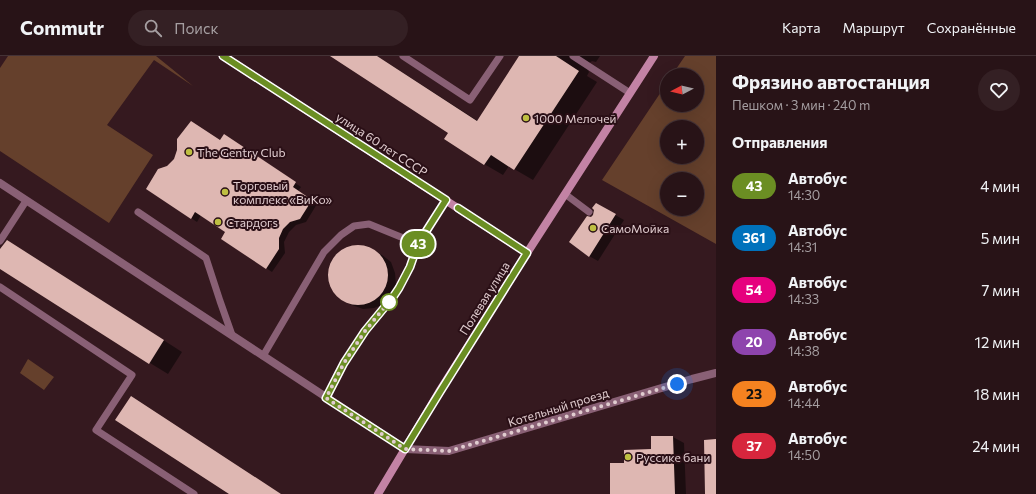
<!DOCTYPE html>
<html lang="ru">
<meta charset="utf-8">
<style>
:root{--surface:#281317;--page:#342024;--text:#f1f3f6;--muted:#a59ea1;--line:#443236}
body{margin:0;font-family:Commissioner,sans-serif;background:var(--page);color:var(--text);height:100vh;display:flex;flex-direction:column;font-size:15px;white-space:nowrap}
*{box-sizing:border-box;margin:0}
p{font-size:13px;color:var(--muted)}
.icon{flex:none;width:22px;height:22px;fill:none;stroke:currentColor;stroke-width:2;stroke-linecap:round;stroke-linejoin:round}
.map{position:relative;flex:1;overflow:hidden}
.drawer{display:flex;flex-direction:column;background:var(--surface);width:320px}
.drawer>*{flex:none}
.badge{padding:0 8px;border-radius:13px;font-size:14px;line-height:26px}
.needle{width:26px;rotate:263deg}
.buttons{position:absolute;left:660px;top:12px;display:grid;gap:8px}
.buttons a{display:grid;place-items:center;width:44px;height:44px;border-radius:50%;background:var(--surface);box-shadow:0 4px 16px #0002,0 0 0 1px var(--line);font-size:20px}
.you{position:absolute;width:20px;height:20px;margin:-10px;border:3px solid #fff;border-radius:50%;background:#1a73e8;box-shadow:0 0 0 6px #1a73e833}
.map>.badge{position:absolute;translate:-50% -50%;box-shadow:0 0 0 2px #fff}
h2{padding:0 16px;font-size:15px;line-height:36px}
.round{display:grid;place-items:center;flex:none;width:42px;height:42px;border-radius:21px;background:var(--page)}
.head{display:flex;align-items:center;justify-content:space-between;height:68px;padding:0 16px}
h1{font-size:19px;font-weight:700;line-height:30px}
ul{padding:0;list-style:none}
li{display:flex;align-items:center;gap:12px;height:52px;padding:0 16px}
li div{flex:1}
li b{display:block;font-size:15px}
li em{font-style:normal}
li .badge{min-width:44px;font-weight:700;text-align:center}
header{display:flex;align-items:center;gap:24px;box-sizing:border-box;height:56px;padding:0 20px;background:var(--surface);border-bottom:1px solid var(--line)}
header strong{font-size:19px}
nav{display:flex;gap:22px;margin-inline-start:auto;font-size:14px}
.search{width:280px;height:36px;background:var(--page);display:flex;align-items:center;gap:10px;box-sizing:border-box;padding:0 14px;border-radius:22px;color:var(--muted);font-size:15px}
main{display:flex;flex:1;min-height:0}
.map>svg:first-child{display:block}
.green{fill:#65402c;fill-rule:evenodd}
.shadow{fill:#0007}
.building{fill:#deb7b2}
.lines{fill:none;stroke-linecap:round;stroke-linejoin:round}
.lane{stroke:#896075;stroke-width:7}
.street{stroke:#896075;stroke-width:8}
.secondary{stroke:#c383a5;stroke-width:8}
.line-casing{stroke:#fff;stroke-width:9}
.line{stroke:#6b8e23;stroke-width:6}
.walk{stroke:#e0cccf;stroke-width:4;stroke-dasharray:0 7.2}
.poi-dot{fill:#bebf42;stroke:#2a0f16;stroke-width:1.5}
.stop-dot{fill:#fff;stroke:#6b8e23;stroke-width:2}
.labels{text-anchor:middle;dominant-baseline:central;stroke-width:4;stroke-linejoin:round;paint-order:stroke}
.poi-label{font-size:12px;fill:#e0cccf;stroke:#2a0f16;text-anchor:start}
.street-label{font-size:12px;fill:#e0cccf;stroke:#2a0f16}
</style>
<header>
<strong>Commutr</strong>
<div class="search"><svg class="icon" aria-label="search" viewBox="0 0 24 24"><circle cx="10" cy="10" r="6"/><path d="M15 15l6 6"/></svg>Поиск</div>
<nav><a>Карта</a><a>Маршрут</a><a>Сохранённые</a></nav>
</header>
<main>
<div class="map">
<svg width="716" height="438" viewBox="0 0 716 438">
<rect width="100%" height="100%" fill="#35191f"/>
<path class="green" d="M8,0H156L193,30L154,4L107,69L153,99L109,167L0,95V12Z
M685,0H716V188L602,124L667,27V49H697V19H672ZM667,71H697V101H667ZM667,123H697V153H667Z
M28,303L54,321L44,334L20,317Z"/>
<path class="shadow" d="M332,0H377L478,65L520,0H600L596,6L592,5L588,8L587,13L589,16L587,20L597,26L533,124L509,110L503,119L484,108L450,77Z
M230,83L301,131L298,135L317,148L306,166L296,169L289,176L284,186L285,197L272,216L222,183L227,176L201,159L197,166L191,162L221,85Z
M596,148L624,164L598,205L589,200L571,186L594,159Z
M351,190L362,191L373,194L382,199L391,206L395,217L396,229L392,239L385,248L374,252L363,253L352,249L343,243L335,236L330,225V214L333,203L341,195Z
M0,195L26,196L182,296L168,318L150,307L0,212Z
M652,381H673L684,387L686,438H611L625,408L652,394Z"/>
<path class="building" d="M330,0H377L477,65L519,0H556L579,15L514,114L491,99L484,109L444,83L448,77Z
M191,65L220,84L224,78L296,126L293,131L312,144L300,163L290,166L283,173L279,182V193L266,213L221,183L225,176L195,156L191,163L146,133L158,113L167,110L174,103L177,94V83Z
M596,147L616,158L589,201L569,186L587,160L591,161L593,159L594,154L592,152Z
M7,184L164,284L149,308L0,213V193Z
M328 219a30 30 0 1 1 60 0a30 30 0 1 1-60 0Z
M131,340L281,438H229L115,364Z
M651,380H673L675,438H610V407H624V394L651,393Z
M716,383V438H705L704,384Z"/>
<g class="lines">
<path class="lane" d="M403,0L470,44L500,0
M573,0L630,37
M565,138L589,156
M138,156L206,202L220,245L232,279
M0,185L26,145
M0,231L132,319L96,374L194,438
M263,300L324,196L341,179L354,170L369,168L418,188
M326,342L344,307L365,275L393,241L399,232L410,211L418,188L446,144"/>
<path class="street" d="M0,127L405,393L449,395L692,323L716,317"/>
<path class="secondary" d="M223,0L527,197
M378,438L439,336L527,197L654,0"/>
</g>
<g class="lines">
<g class="line-casing">
<path id="line" d="M223,0L446,144L418,188L410,211L399,232L393,241L365,275L344,307L326,342L405,393L440,336L527,197L458,152"/>
</g>
<use href="#line" class="line"/>
<path class="walk" d="M389,246L393,241L365,275L344,307L326,342L405,393L449,395L677,328"/>
</g>
<g class="poi-dot">
<circle cx="526" cy="62" r="4"/>
<circle cx="189" cy="96" r="4"/>
<circle cx="225" cy="136" r="4"/>
<circle cx="218" cy="166" r="4"/>
<circle cx="593" cy="172" r="4"/>
<circle cx="628" cy="401" r="4"/>
</g>
<circle class="stop-dot" cx="389" cy="246" r="8"/>
<g class="labels">
<g class="poi-label">
<text x="534" y="62">1000 Мелочей</text>
<text x="197" y="96">The Gentry Club</text>
<text x="233" y="129">Торговый<tspan x="233" dy="14">комплекс «ВиКо»</tspan></text>
<text x="226" y="166">Стардогs</text>
<text x="601" y="172">СамоМойка</text>
<text x="636" y="401">Руссике бани</text>
</g>
<g class="street-label">
<text transform="translate(382 88) rotate(33)">улица 60 лет СССР</text>
<text transform="translate(484 242) rotate(-58)">Полевая улица</text>
<text transform="translate(558 351) rotate(-17)">Котельный проезд</text>
</g>
</g>
</svg>
<div class="buttons">
<a><svg class="needle" viewBox="-14 -14 28 28"><path d="M0-13l5 13h-10z" fill="#e53935"/><path d="M0 13l5-13h-10z" fill="#a59ea1"/></svg></a>
<a>+</a>
<a>−</a>
</div>
<div class="you" style="left:677px;top:328px"></div>
<b class="badge" style="left:418px;top:188px;background:#6b8e23;color:#fff">43</b>
</div>
<section class="drawer">
<div class="head"><div><h1>Фрязино автостанция</h1><p>Пешком · 3 мин · 240 m</p></div><a class="round"><svg class="icon" aria-label="heart" viewBox="0 0 24 24"><path d="M12 20l-8-8c-3-5 5-10 8-4 3-6 11-1 8 4z"/></svg></a></div>
<h2>Отправления</h2>
<ul>
<li><span class="badge" style="background:#6b8e23;color:#fff">43</span><div><b>Автобус</b><p>14:30</p></div><em>4 мин</em></li>
<li><span class="badge" style="background:#0072bc;color:#fff">361</span><div><b>Автобус</b><p>14:31</p></div><em>5 мин</em></li>
<li><span class="badge" style="background:#e6007e;color:#fff">54</span><div><b>Автобус</b><p>14:33</p></div><em>7 мин</em></li>
<li><span class="badge" style="background:#8e44ad;color:#fff">20</span><div><b>Автобус</b><p>14:38</p></div><em>12 мин</em></li>
<li><span class="badge" style="background:#f58220;color:#111">23</span><div><b>Автобус</b><p>14:44</p></div><em>18 мин</em></li>
<li><span class="badge" style="background:#d7263d;color:#fff">37</span><div><b>Автобус</b><p>14:50</p></div><em>24 мин</em></li>
</ul>
</section>
</main>
